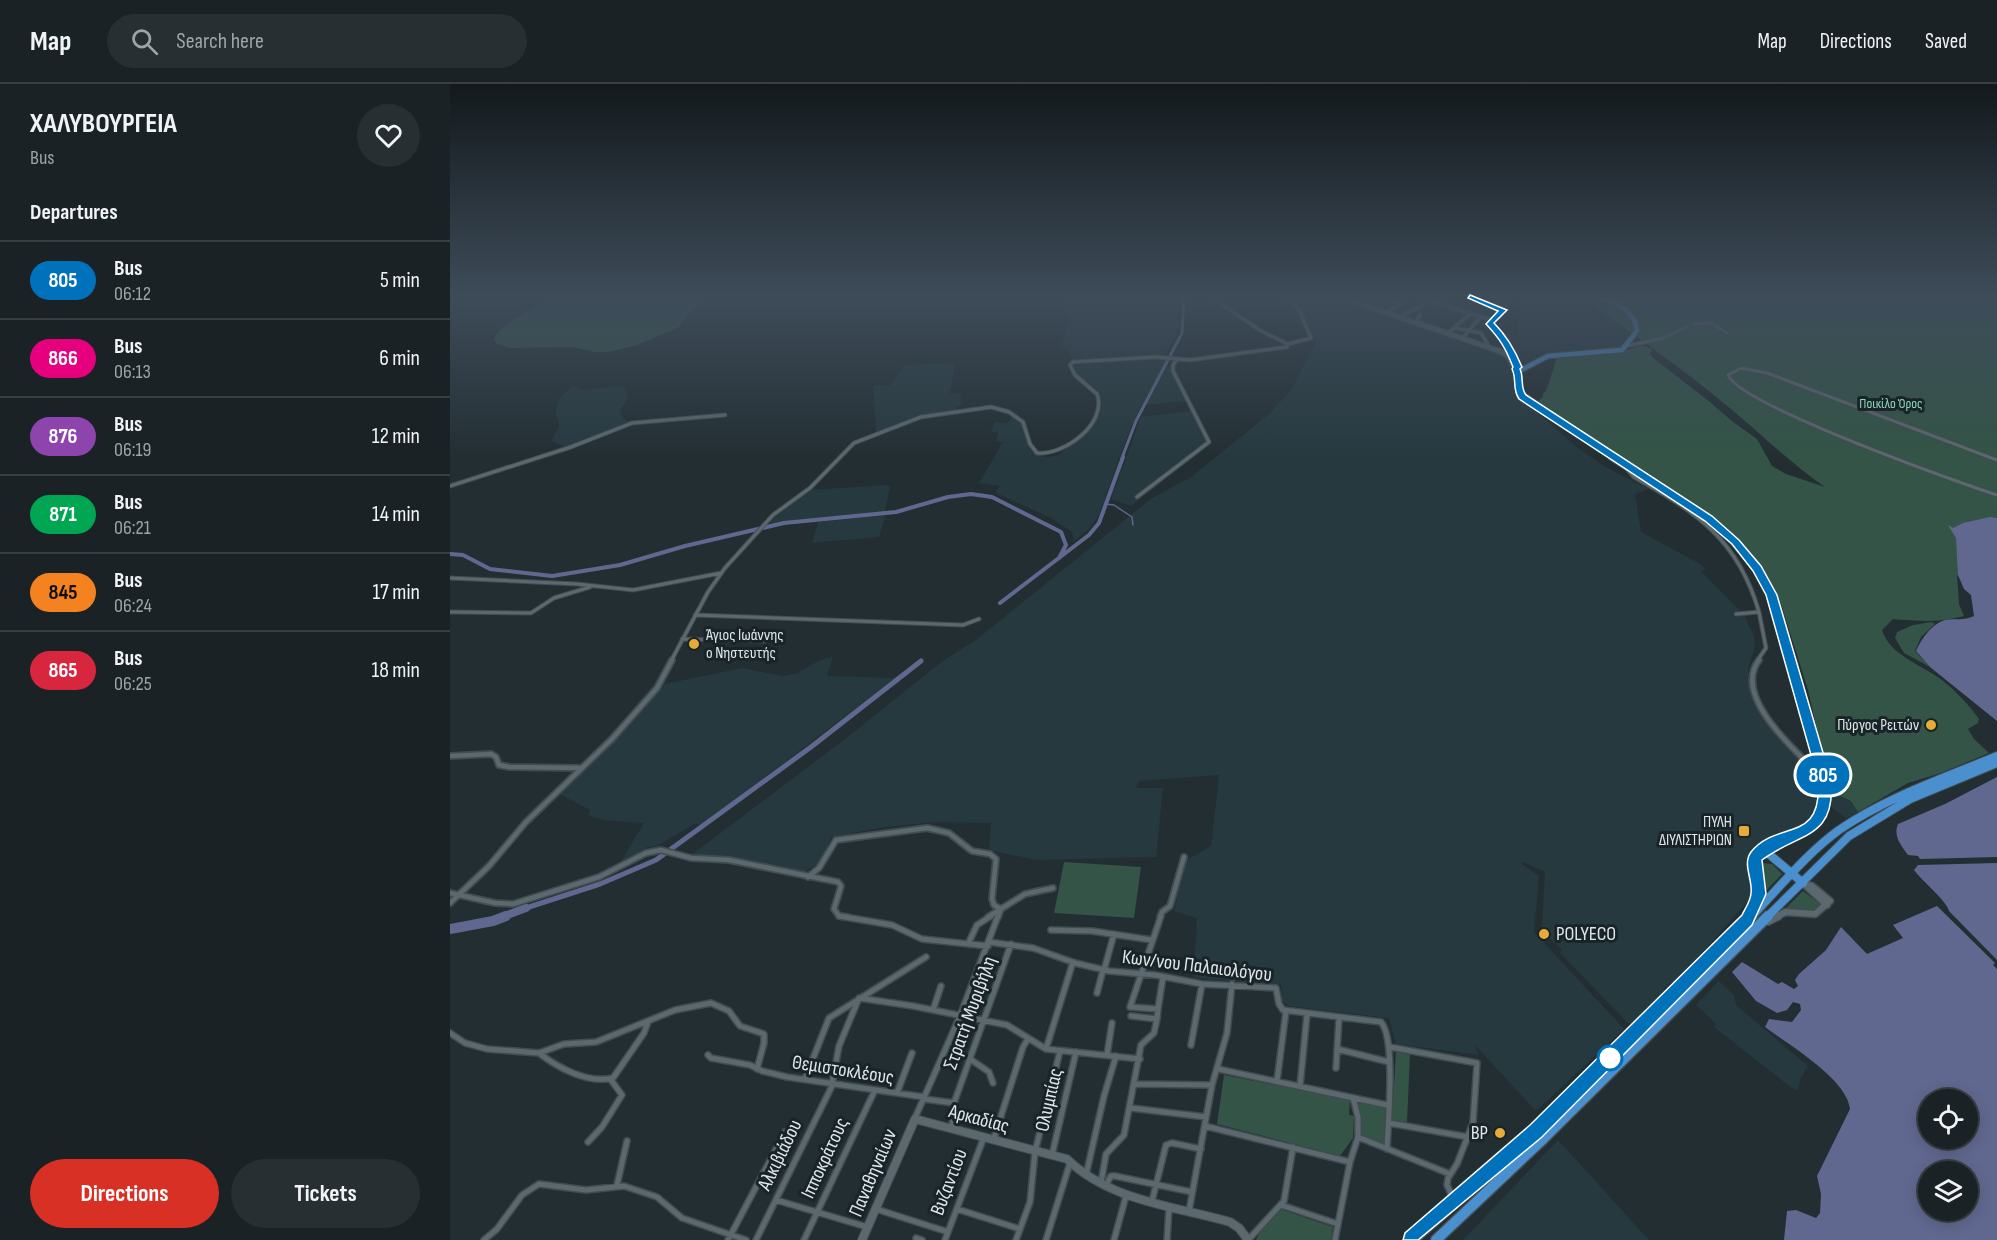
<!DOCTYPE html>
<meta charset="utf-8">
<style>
:root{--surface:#1a2226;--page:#272f32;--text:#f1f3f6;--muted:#9fa4a7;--line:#383f43;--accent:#d93025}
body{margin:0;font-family:"Sofia Sans Condensed",sans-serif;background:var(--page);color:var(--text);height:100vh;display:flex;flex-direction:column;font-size:22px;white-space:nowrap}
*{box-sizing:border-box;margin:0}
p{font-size:20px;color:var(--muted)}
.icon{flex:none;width:33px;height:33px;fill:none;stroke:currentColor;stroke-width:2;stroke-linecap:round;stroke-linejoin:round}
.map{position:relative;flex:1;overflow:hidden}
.side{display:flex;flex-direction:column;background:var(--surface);width:450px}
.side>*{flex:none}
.badge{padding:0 12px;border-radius:20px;font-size:21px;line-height:39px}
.controls{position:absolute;left:1468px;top:1005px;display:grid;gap:12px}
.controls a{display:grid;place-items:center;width:60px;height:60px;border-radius:50%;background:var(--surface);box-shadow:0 3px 15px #0003,0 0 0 2px var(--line);font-size:30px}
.map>.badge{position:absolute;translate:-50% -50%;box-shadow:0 0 0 3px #fff}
h2{padding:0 30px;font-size:22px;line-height:54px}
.round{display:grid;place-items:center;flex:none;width:63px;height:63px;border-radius:32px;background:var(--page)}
.head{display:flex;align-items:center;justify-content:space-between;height:102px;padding:0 30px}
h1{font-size:28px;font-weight:700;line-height:45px}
.button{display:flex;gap:12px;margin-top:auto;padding:12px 30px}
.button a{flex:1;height:69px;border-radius:36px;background:var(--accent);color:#fff;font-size:24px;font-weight:700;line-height:69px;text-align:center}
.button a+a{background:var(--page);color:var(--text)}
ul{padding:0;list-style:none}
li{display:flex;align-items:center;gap:18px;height:78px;padding:0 30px;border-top:2px solid var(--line)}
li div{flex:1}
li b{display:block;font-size:22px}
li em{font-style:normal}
li .badge{min-width:66px;font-weight:700;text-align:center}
header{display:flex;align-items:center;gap:36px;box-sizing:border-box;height:84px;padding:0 30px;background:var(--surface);border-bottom:2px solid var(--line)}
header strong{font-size:28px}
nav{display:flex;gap:33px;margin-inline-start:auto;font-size:21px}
.search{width:420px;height:54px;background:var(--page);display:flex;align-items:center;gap:15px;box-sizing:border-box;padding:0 21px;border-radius:33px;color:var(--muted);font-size:22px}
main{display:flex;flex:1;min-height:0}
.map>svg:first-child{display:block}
.built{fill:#26393f}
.green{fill:#335446}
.water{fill:#61688f;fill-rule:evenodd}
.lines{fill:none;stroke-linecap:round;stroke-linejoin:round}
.stream{stroke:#61688f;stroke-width:1.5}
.canal-far2{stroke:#61688f;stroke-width:3}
.canal-far1{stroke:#61688f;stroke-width:4}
.canal{stroke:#61688f;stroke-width:5}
.river-far1{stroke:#61688f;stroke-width:8}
.river{stroke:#61688f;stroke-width:10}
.minor-far2-casing{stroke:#424c50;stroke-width:5}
.minor-far1-casing{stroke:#424c50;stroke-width:8}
.minor-casing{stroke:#424c50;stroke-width:8}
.tertiary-far2-casing{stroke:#424c50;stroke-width:6}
.tertiary-far1-casing{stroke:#424c50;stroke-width:9}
.tertiary-casing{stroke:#424c50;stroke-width:10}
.secondary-casing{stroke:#424c50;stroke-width:7}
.trunk-far3-casing{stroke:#424c50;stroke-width:7}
.trunk-far2-casing{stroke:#424c50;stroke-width:9}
.trunk-far1-casing{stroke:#424c50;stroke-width:10}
.trunk-casing{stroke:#424c50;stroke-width:13}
.minor-far2{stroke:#5b686d;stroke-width:3}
.minor-far1{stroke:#5b686d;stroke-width:4.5}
.minor{stroke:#5b686d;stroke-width:5}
.tertiary-far2{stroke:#5b686d;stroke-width:4}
.tertiary-far1{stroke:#5b686d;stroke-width:6}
.tertiary{stroke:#5b686d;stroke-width:8}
.secondary{stroke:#5b686d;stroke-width:4.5}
.trunk-far3{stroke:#4a8fce;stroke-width:4.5}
.trunk-far2{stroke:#4a8fce;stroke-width:6}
.trunk-far1{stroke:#4a8fce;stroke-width:8}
.trunk{stroke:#4a8fce;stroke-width:10}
.line{fill:#0072bc;stroke:#fff;stroke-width:1.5}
.poi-dot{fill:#e6ac36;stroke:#192428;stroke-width:2}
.stop-dot{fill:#fff;stroke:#0072bc;stroke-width:3}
.labels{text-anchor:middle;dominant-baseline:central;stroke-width:6;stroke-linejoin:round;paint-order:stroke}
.far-park-label{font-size:14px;fill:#8bdab8;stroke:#192428}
.poi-label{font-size:16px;fill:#e0e7ea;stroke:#192428;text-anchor:end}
.near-poi-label{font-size:20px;fill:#e0e7ea;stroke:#192428;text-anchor:start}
.near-street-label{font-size:20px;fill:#e0e7ea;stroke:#192428}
</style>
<header>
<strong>Map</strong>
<div class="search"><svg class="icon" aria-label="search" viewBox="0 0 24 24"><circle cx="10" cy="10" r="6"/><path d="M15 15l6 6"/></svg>Search here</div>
<nav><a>Map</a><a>Directions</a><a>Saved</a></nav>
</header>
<main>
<section class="side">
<div class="head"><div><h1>ΧΑΛΥΒΟΥΡΓΕΙΑ</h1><p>Bus</p></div><a class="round"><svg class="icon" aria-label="heart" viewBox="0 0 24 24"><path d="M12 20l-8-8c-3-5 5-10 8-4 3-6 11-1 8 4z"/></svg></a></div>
<h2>Departures</h2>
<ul>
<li><span class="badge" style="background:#0072bc;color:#fff">805</span><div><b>Bus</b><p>06:12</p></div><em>5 min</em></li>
<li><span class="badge" style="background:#e6007e;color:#fff">866</span><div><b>Bus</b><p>06:13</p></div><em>6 min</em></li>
<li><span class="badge" style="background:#8e44ad;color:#fff">876</span><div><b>Bus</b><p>06:19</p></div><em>12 min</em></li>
<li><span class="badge" style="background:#00a651;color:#fff">871</span><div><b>Bus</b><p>06:21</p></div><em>14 min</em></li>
<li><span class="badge" style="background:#f58220;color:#111">845</span><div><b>Bus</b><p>06:24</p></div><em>17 min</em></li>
<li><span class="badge" style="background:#d7263d;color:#fff">865</span><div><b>Bus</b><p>06:25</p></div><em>18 min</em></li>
</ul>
<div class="button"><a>Directions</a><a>Tickets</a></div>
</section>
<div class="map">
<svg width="1547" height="1156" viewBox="0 0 1547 1156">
<rect width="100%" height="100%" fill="#222e32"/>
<path class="built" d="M615,213H730L727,249L715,271L623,275L612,261L618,238Z
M840,213H886L1055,271L1063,285L1067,311L1124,361L1154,382L1199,405L1185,410L1191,448L1252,481L1255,485L1251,487L1294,531L1304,552L1305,563L1298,584V592L1307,620L1334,659L1351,673L1373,703V710L1365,731L1357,740L1310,762L1303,771L1301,784L1305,809L1253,868L1223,899H1220L1214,904V907L1183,940L1178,939L1110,869L1112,865L1094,850L1092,845L1095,788L1073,778L1072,780L1089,792L1084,848L1174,945L1086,1027L1025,961L1029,971L946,960L939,934L840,922L831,917L832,901L744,894L747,834L724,827L735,777L761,762L769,691L689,697L686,704H713L706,773L586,776L539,766L541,739L486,738L435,743L381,753L371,778L354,788L277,773L240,772L395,655L494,576L526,556L702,414L741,393L818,331L843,304L866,257L848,222Z
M1077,213H1139L1182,244L1177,255L1169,266L1093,272L1071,284L1053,251H1067L1070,228Z
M714,275L736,317L692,321L679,348L649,431L639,445L624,457L622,448L601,434L546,409L549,402L529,399L553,358L546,357L548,349L541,348L545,338L558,339L563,331L572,340L582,366L590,372L598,373L608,371L625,358L649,332L652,321L647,305L628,291L623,281Z
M505,279L500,310L510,309L512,321L505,323L507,326L464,335L426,348L423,302L441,301L454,281Z
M123,302L133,306L167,302L174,303L178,314L170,326L173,335L181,338L118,364L101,357L109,343V338L105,329L110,313Z
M742,327L761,360L681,422L661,415L691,333Z
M434,401L440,402L435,428L322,440L320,438L332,427L361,406Z
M436,431L429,453L362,459L368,438Z
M383,572L377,592L445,594L267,730L249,741L246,739L207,762L197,763L191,771L167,784L194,739L153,736L138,731L140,726L110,710L215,600L292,584L333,592L348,589L368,577Z
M1381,708L1401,717L1408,728L1396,734L1380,722Z
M1269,897L1284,911L1286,921L1358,982L1351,993L1348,1006L1343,1005L1264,943L1266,940L1246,921Z
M1108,1056L1199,1156H1013Z"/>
<path class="green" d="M108,213L245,214L253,213L229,243L187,261L158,268H145L123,263L60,264L47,260L44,256C45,241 93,219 108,213Z
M1131,213H1547V527L1507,491L1509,520L1514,532C1490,539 1468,537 1443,535L1432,546C1440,572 1473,581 1493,597C1507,608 1519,621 1529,635L1528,639L1518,645L1524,655L1539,669L1491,689L1458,699L1408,728L1401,717L1381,708L1358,606L1331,520L1319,495L1305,476L1275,444L1253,428L1084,320L1093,313V309L1096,307L1107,274L1169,269L1192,261L1202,265L1200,270L1203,274L1260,318L1283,338L1307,355L1322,382L1336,390L1375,403C1339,378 1309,348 1276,321C1229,282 1180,248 1131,213Z
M1482,538L1485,540L1471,553L1465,567L1480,583L1454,569L1445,554L1447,548L1463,541Z
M614,778L691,783L684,834L604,829Z
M1312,779L1322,780L1332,790L1314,809L1309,787Z
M1353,807L1372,821L1366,827L1334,826Z
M946,967L960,970L957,1039L942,1036Z
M774,991L900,1016L899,1031L904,1032L903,1054L890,1072L767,1040Z
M907,1017L935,1023L937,1026L935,1061L910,1050L911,1034Z
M830,1125L883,1143L881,1156H806L811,1146Z"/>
<path class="water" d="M1540,433L1547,434V637L1480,583L1466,567C1471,556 1481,540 1495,536C1505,534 1514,537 1524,532L1521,511L1514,505L1508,491L1506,454L1498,441L1503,444L1513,439Z
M1547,693V773L1470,775L1468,772L1458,771C1451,761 1443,752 1448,740L1495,720Z
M1547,779V876L1499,827C1497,817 1472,797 1464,786L1468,781Z
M1487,822L1545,879L1543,881L1547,885V1156H1334L1337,1127L1346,1126L1366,1134L1370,1129L1371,1110L1367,1092L1400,1025C1397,995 1339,961 1315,943L1319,935L1342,938L1351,926L1350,920L1343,918L1337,926L1327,929L1306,917L1282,888L1292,878L1328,900L1332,898L1344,905L1348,902L1345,896L1349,890L1376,866L1391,843L1417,870L1453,854L1443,841ZM1479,1016H1518V1054H1479ZM1479,1088H1518V1126H1479Z"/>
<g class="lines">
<path class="stream" d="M656,420L664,421L682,433L683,441"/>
<path class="canal-far2" d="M672,374L686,337L732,249L734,213"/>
<path class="canal-far1" d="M0,470L13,471L40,485L102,492L170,481L235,462L334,439L446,428L498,413L521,410L542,413L611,448L616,461L609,474
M550,519L639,451L649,439L673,373"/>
<path class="canal" d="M76,824L150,800L206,776L361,663L471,577"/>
<path class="river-far1" d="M52,833L76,824"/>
<path class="river" d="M0,845L43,837L56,832"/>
<g class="minor-far2-casing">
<path id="minor-far2" d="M838,213L850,228L861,254L838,260
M922,213L950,220
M967,213L1042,236
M909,219L917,213
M1036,219L1041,213
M1052,225L1061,213
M937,228L953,218
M950,233C962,225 975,222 985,213
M965,238L970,231
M1245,240L1261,239L1277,249
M1005,244L1031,249L1039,263
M998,249L1021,229
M1013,254L1031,232
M1176,262L1214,254L1236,243
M1547,376L1317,289L1291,284L1278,291C1290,321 1507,398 1547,411
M1177,385L1184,393C1247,429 1288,455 1309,528L1286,530
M0,402L121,363L182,339L275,331
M687,413L759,358L723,287V281L727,275
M0,494L127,500L183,506L271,489
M0,528L81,529L104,514L140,503
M245,531L513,541L529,535
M232,555L316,557
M221,577L258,508L275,484L323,431L360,404L404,359L471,333L541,323L559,328L573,338L580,360L587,369C613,372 658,340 647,310L625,291L620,281L623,278L706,273L740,276L837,263L838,260L811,247L761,213
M1307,577L1316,564L1309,528"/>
</g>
<g class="minor-far1-casing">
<path id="minor-far1" d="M1309,576C1281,613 1348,669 1372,693
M0,672L41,670L46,673L49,681L59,683L132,684
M358,793L369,784L386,756L477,744L499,749L522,767L540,770L546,775L542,815L544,821L551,825L548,833
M0,809L45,819L63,820L149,793L196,769L211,766L241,774L279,776L388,798L391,802L384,825L389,832L398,833
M0,819L39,782L76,738L162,655L207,604L222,576
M538,833L575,810L603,804
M710,833L712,828L720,822L734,773"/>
</g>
<g class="minor-casing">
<path id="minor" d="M389,832L442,841L472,855L538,862
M601,846L642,847L702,856
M539,858L583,864L625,879L659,887L705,891L752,900L826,904L829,920L833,926L931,938C946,955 938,1039 937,1065
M518,860L527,841L541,832
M654,886L664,850
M647,909L653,886
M708,925L713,893
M483,926L491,902
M707,935L708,925L680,923L711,832
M0,949L15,959L37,965L89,969L114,960L146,958L225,926L261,919L279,927L290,942L314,950V959L307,985
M741,961L752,900
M940,963L1027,979L1023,1039L1007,1080L998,1094L997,1101L1004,1116
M596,965L623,878
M887,965L939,978
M89,969C108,984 138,1000 163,994L194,949L198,938
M258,971L261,974L300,981L312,987L337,993L474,1013
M657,971L662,939
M520,975L539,988L543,999
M886,984L889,934
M768,985L937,1021
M355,995L379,934L476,873
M827,997L836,927
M382,1000L389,962L409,914L463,922L557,941L596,965L690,975
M685,1000L762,1001
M850,1002L857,930
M447,1009L462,969
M474,1015L504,1019
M681,1024L756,1033
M465,1034L510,932L548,832
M939,1039L1018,1053
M755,1042L900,1078
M502,1044L504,1019L561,860
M908,1053L1000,1090
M544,1054L573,963L578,955
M138,1058L152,1043L172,1011L161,996
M602,1071L626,968
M636,1091L654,1012L666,972
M651,1099L656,1070L674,1051L691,961L704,949L707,935L681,932
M167,1101L177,1057
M656,1101L661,1092H665L742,1108
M326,1116L417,1143
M702,1117L716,1061L722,1059L751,1065
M831,1121L888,1140
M426,1125L498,1148
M507,1125L570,1145
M739,1127L762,1001L777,949L782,900
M466,1154L472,1156
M799,1155L834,1117L843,1063
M34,1156L47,1145L72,1111L89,1100L136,1106L174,1102L207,1113L232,1134L296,1156
M278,1156L335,1048
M306,1156L383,1000
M354,1156L425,1006
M495,1156L534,1053
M566,1156L580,1118L585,1068L610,967
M596,1156L620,1079
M664,1156L676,1112
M717,1156L719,1124
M885,1156L900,1078L908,1053V1033L903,1014"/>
</g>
<g class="tertiary-far2-casing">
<path id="tertiary-far2" d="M1020,213L1053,226L1039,239L1053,253L1067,282L1066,285"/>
</g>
<g class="tertiary-far1-casing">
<path id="tertiary-far1" d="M1354,800L1377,821
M1325,833L1336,828L1365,830L1380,817L1362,802L1353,799"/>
</g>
<g class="tertiary-casing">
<path id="tertiary" d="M1318,837L1328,832
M412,1156L465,1035L617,1075C660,1117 724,1122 780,1138L789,1144L798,1156"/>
</g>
<g class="secondary-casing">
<path id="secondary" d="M891,213L1052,268L1058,272L1068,290"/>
</g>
<g class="trunk-far3-casing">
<path id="trunk-far3" d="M1150,213C1168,220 1185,226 1187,247L1172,266L1098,272L1069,287V308L1165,374"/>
</g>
<g class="trunk-far2-casing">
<path id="trunk-far2" d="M1162,373C1218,409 1282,440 1316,499C1329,523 1335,551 1342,577"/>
</g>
<g class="trunk-far1-casing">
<path id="trunk-far1" d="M1313,765L1353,799
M1298,833L1309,810L1305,775C1339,740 1379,758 1375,696L1342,576
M1301,833C1329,804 1356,770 1389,746C1437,713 1494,694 1547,672
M1317,833L1399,752L1460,715L1547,679"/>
</g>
<g class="trunk-casing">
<path id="trunk" d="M1297,836L1299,832
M962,1156L1086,1047L1302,832
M986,1156L1094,1054L1318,832"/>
</g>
<use href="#minor-far2" class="minor-far2"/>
<use href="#minor-far1" class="minor-far1"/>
<use href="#minor" class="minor"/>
<use href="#tertiary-far2" class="tertiary-far2"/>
<use href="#tertiary-far1" class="tertiary-far1"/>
<use href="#tertiary" class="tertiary"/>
<use href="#secondary" class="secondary"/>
<use href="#trunk-far3" class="trunk-far3"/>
<use href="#trunk-far2" class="trunk-far2"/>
<use href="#trunk-far1" class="trunk-far1"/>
<use href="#trunk" class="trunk"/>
</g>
<linearGradient id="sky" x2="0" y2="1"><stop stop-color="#13191c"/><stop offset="0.57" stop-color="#3e4c5a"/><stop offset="1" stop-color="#3e4c5a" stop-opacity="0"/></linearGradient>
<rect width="1547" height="375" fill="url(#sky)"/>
<path class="line" d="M1020,211L1057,226L1044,239C1057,252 1065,266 1072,283L1070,285C1074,293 1070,304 1076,311L1262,432L1289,456L1311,482L1327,511L1381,696C1386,756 1349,748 1312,776L1316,810L1302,841L1092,1053L968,1156H953L955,1149L1080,1041L1292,831C1295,825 1301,816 1301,809C1303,796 1292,780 1301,768C1327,735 1373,761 1368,696L1316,511L1303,487L1282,460L1255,437L1069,315C1062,305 1067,295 1062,285L1063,283C1055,263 1050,255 1036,240L1048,227L1018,214Z"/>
<g class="poi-dot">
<circle cx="244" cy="560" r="6"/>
<circle cx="1481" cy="641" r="6"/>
<rect x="1288" y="741" width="12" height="12" rx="3"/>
<circle cx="1094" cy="850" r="6"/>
<circle cx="1050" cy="1049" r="6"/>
</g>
<circle class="stop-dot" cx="1160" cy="974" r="12"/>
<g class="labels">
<g class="far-park-label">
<text x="1441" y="319">Ποικίλο Όρος</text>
</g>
<g class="poi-label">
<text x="256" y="551" text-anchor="start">Άγιος Ιωάννης<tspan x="256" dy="18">ο Νηστευτής</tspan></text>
<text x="1469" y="641">Πύργος Ρειτών</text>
<text x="1282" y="738">ΠΥΛΗ<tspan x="1282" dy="18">ΔΙΥΛΙΣΤΗΡΙΩΝ</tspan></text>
</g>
<g class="near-poi-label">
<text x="1106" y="850">POLYECO</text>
<text x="1038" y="1049" text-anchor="end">BP</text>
</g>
<g class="near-street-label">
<text transform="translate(747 882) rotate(7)">Κων/νου Παλαιολόγου</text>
<text transform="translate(520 929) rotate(-70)">Στρατή Μυριβήλη</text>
<text transform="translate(393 986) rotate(9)">Θεμιστοκλέους</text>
<text transform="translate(599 1016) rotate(-77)">Ολυμπίας</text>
<text transform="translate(529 1035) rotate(15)">Αρκαδίας</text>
<text transform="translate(330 1071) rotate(-64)">Αλκιβιάδου</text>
<text transform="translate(375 1074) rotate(-65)">Ιπποκράτους</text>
<text transform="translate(423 1089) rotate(-67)">Παναθηναίων</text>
<text transform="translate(499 1098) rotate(-69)">Βυζαντίου</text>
</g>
</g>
</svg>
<div class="controls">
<a><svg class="icon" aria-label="locate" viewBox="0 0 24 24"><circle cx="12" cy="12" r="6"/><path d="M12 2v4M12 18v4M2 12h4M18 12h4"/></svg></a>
<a><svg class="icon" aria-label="layers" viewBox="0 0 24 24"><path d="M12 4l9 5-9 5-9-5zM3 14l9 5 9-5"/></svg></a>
</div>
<b class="badge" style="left:1373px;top:691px;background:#0072bc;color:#fff">805</b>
</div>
</main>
